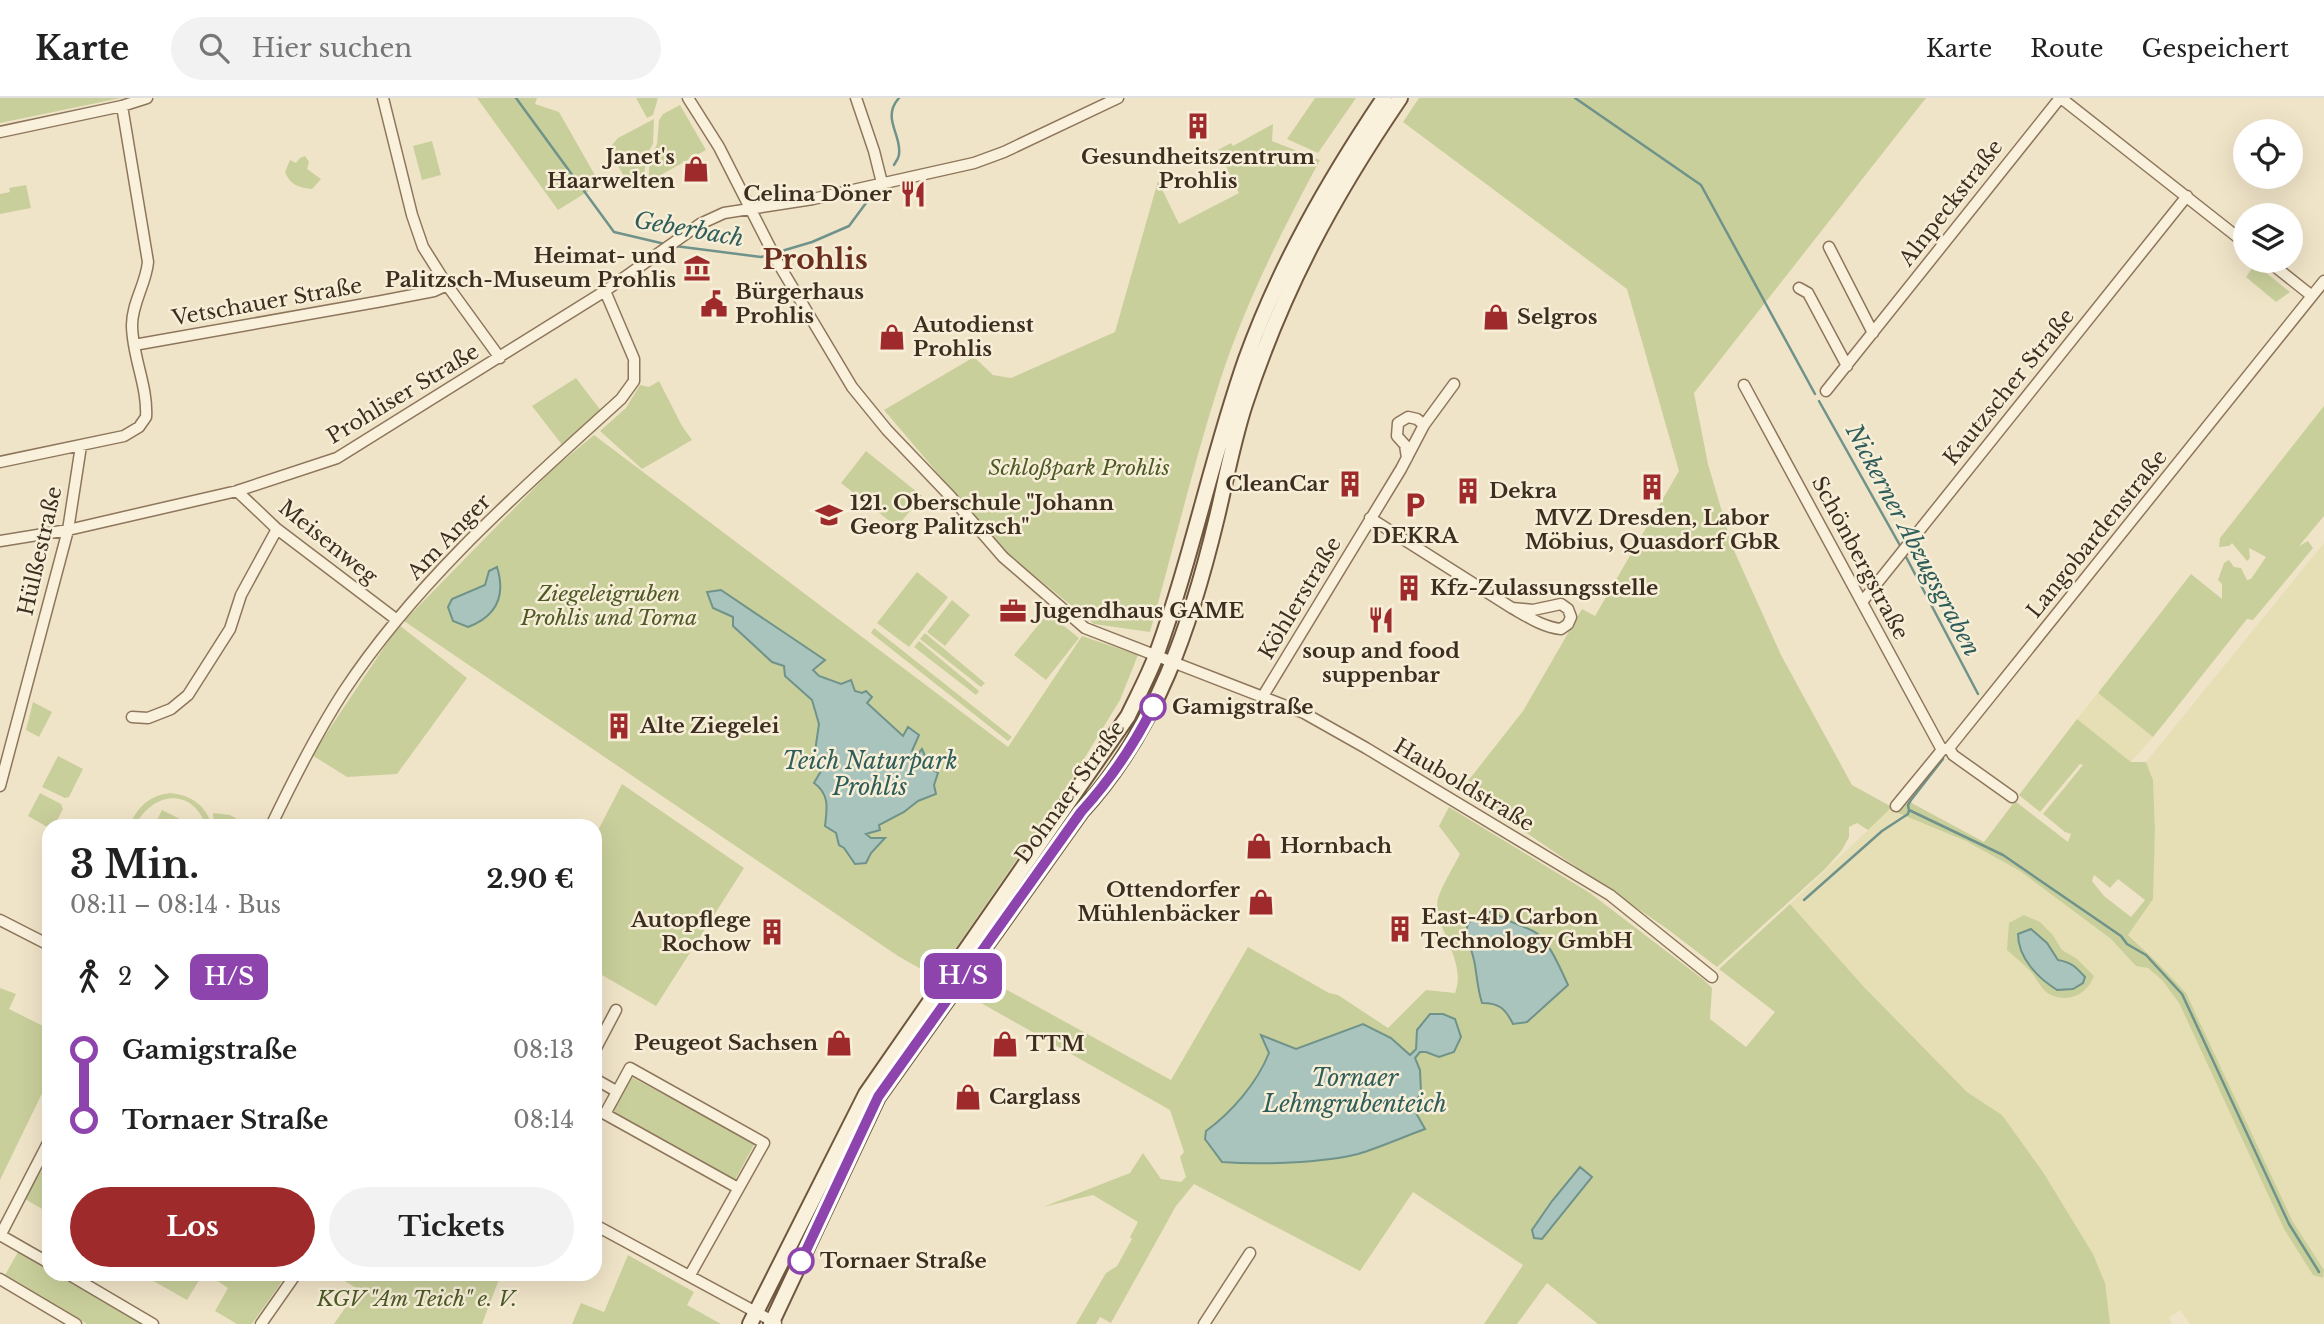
<!DOCTYPE html>
<html lang="de">
<meta charset="utf-8">
<style>
:root{--surface:#fff;--page:#f2f2f2;--text:#222;--muted:#767676;--line:#e0e0e0;--accent:#9e2a2b}
body{margin:0;font-family:"Libre Baskerville",serif;background:var(--page);color:var(--text);height:100vh;display:flex;flex-direction:column;font-size:26px;white-space:nowrap}
*{box-sizing:border-box;margin:0}
p{font-size:23px;color:var(--muted)}
.icon{flex:none;width:38px;height:38px;fill:none;stroke:currentColor;stroke-width:2;stroke-linecap:round;stroke-linejoin:round}
.map{position:relative;flex:1;overflow:hidden}
.drawer{position:absolute;left:42px;top:721px;width:560px;height:462px;display:flex;flex-direction:column;background:var(--surface);border-radius:21px;box-shadow:0 7px 28px #0002}
.drawer>*{flex:none}
.badge{padding:0 14px;border-radius:10px;font-size:24px;line-height:46px}
.buttons{position:absolute;left:2233px;top:21px;display:grid;gap:14px}
.buttons a{display:grid;place-items:center;width:70px;height:70px;border-radius:50%;background:var(--surface);box-shadow:0 7px 28px #0002;font-size:35px}
.map>.badge{position:absolute;translate:-50% -50%;box-shadow:0 0 0 4px #fff}
.legs{display:flex;align-items:center;gap:10px;height:77px;padding:0 28px;font-size:23px}
.legs p{margin-inline-start:auto}
.head{display:flex;align-items:center;justify-content:space-between;height:119px;padding:0 28px}
h1{font-size:38px;font-weight:700;line-height:52px}
.primary-button{display:flex;gap:14px;margin-top:auto;padding:14px 28px}
.primary-button a{flex:1;height:80px;border-radius:42px;background:var(--accent);color:#fff;font-size:28px;font-weight:700;line-height:80px;text-align:center}
.primary-button a+a{background:var(--page);color:var(--text)}
ul{padding:0 28px;list-style:none}
li{display:flex;align-items:center;gap:24px;height:70px;font-size:26px}
li i{display:grid;place-items:center;width:10px;height:100%;margin:0 9px;background:currentColor}
li i::after{content:'';width:18px;height:18px;margin:-9px;border:5px solid;border-radius:50%;background:var(--surface)}
li p{margin-inline-start:auto}
li:first-child i{background:linear-gradient(#0000 50%,currentColor 0)}
li:last-child i{background:linear-gradient(currentColor 50%,#0000 0)}
header{display:flex;align-items:center;gap:42px;box-sizing:border-box;height:98px;padding:0 35px;background:var(--surface);border-bottom:2px solid var(--line)}
header strong{font-size:33px}
nav{display:flex;gap:38px;margin-inline-start:auto;font-size:24px}
.search{width:490px;height:63px;background:var(--page);display:flex;align-items:center;gap:18px;box-sizing:border-box;padding:0 24px;border-radius:38px;color:var(--muted);font-size:26px}
.map>svg:first-child{display:block}
.farmland{fill:#e6deb5}
.green{fill:#c9cf9b;fill-rule:evenodd}
.water{fill:#a9c4bc;stroke:#6f938a;stroke-width:2}
.lines{fill:none;stroke-linecap:round;stroke-linejoin:round}
.stream{stroke:#6f938a;stroke-width:2.5}
.minor-casing{stroke:#8d765c;stroke-width:13}
.secondary-casing{stroke:#6f573f;stroke-width:18}
.minor{stroke:#faf1dc;stroke-width:10}
.secondary{stroke:#faf1dc;stroke-width:14}
.line-1-casing{stroke:#fff;stroke-width:16}
.line-1{stroke:#8e44ad;stroke-width:10}
.stop-1-dot{fill:#fff;stroke:#8e44ad;stroke-width:3.5}
.labels{text-anchor:middle;dominant-baseline:central;stroke-width:5;stroke-linejoin:round;paint-order:stroke}
.poi-label{font-size:21px;font-weight:bold;fill:#3d2e20;stroke:#f7eed8;text-anchor:start}
.street-label{font-size:21px;fill:#3d2e20;stroke:#f7eed8}
.park-label{font-size:21px;font-style:italic;fill:#4d5a26;stroke:#f7eed8}
.stop-label{font-size:21px;font-weight:bold;fill:#3d2e20;stroke:#f7eed8;text-anchor:start}
.water-label{font-size:23px;font-style:italic;fill:#2f5d5a;stroke:#f7eed8}
.district-label{font-size:28px;font-weight:bold;fill:#6b2e1e;stroke:#f7eed8}
</style>
<header>
<strong>Karte</strong>
<div class="search"><svg class="icon" aria-label="search" viewBox="0 0 24 24"><circle cx="10" cy="10" r="6"/><path d="M15 15l6 6"/></svg>Hier suchen</div>
<nav><a>Karte</a><a>Route</a><a>Gespeichert</a></nav>
</header>
<div class="map">
<svg width="2324" height="1226" viewBox="0 0 2324 1226">
<rect width="100%" height="100%" fill="#f0e4c8"/>
<path class="farmland" d="M2324,445V1172L2293,1124L2186,896L2156,862L2128,836L2153,801L2155,732L2153,682L2146,664Z
M2098,595L2153,639L2131,664L2077,621Z
M1890,711L1966,743L2020,773L2111,841L2136,867L2148,870L2162,882L2179,905L2284,1131L2313,1177L2322,1180L2324,1175V1226H2190L2180,1212L2169,1220L2172,1226H2110L2093,1156L2043,1074L2002,1017L1967,994L1864,889L1790,806Z"/>
<path class="green" d="M0,0H121L0,25Z
M477,0H537L535,6L559,14L600,86L558,112Z
M636,0H658L653,17L647,20Z
M1315,0H1356L1318,55L1287,41Z
M1419,0H1926L1694,295L1708,366L1732,448L1781,557L1852,687L1892,709L1868,732L1857,725L1849,729V739L1842,752L1825,771L1717,869L1666,830L1490,710L1491,702L1464,688L1523,613L1582,511L1595,518L1679,373L1627,191L1403,24Z
M680,7L706,52L648,84L650,61L657,46L659,22L663,16Z
M654,21L653,46L647,56L643,85L632,92L627,91L626,89L629,87L613,59L611,48L618,40Z
M1273,26L1272,43L1320,62C1281,134 1244,208 1219,286C1193,368 1173,452 1150,534L1094,526L1004,453L884,312L974,259L993,277L1011,280L1115,234L1158,83L1179,126L1239,95L1218,52L1231,45L1233,48Z
M432,43L441,77L422,82L413,48Z
M305,58L309,64L307,71L321,81L312,91C299,90 290,87 285,74L290,62L296,65L300,60Z
M26,87L31,110L0,116V96L10,94L9,90Z
M2255,166L2290,194L2276,204L2246,179Z
M576,280L602,314L563,348L532,308Z
M659,283L682,328L692,342L642,371L600,333L626,310L640,287L649,289Z
M2324,308V418L2299,448L2308,443L2313,450L2253,522L2247,521L2153,639L2098,595L2191,476L2222,501V486L2218,482L2224,465L2229,462L2234,469L2241,470L2247,482L2251,481L2266,459L2249,450L2250,460L2247,463L2232,445L2229,448L2219,449L2220,440Z
M594,337L1008,649L1082,538L1138,557L1120,602L1068,687L949,860L1171,982L1248,849L1329,895L1338,897L1388,930L1426,892L1455,895C1468,862 1431,827 1438,800C1443,785 1453,770 1460,756L1439,728L1449,709L1590,795L1704,882L1712,890L1710,921L1746,949L1775,914L1719,871L1790,806L1864,889L1967,994L2002,1017L2043,1074L2093,1156L2105,1185L2110,1226H1598L1547,1185L1517,1226H1484L1523,1167L1413,1094L1360,1173L1194,1086L1176,1108L1111,1225L1100,1219L1096,1226H1076L1106,1175L1117,1168L1132,1141L1130,1139L1138,1124L1093,1097L1043,1109L1130,1075L1143,1055L1161,1081L1181,1084L1186,1079L1180,1059L1184,1054L1170,1012L898,858L404,523L553,371Z
M866,353L922,398L897,429L841,385Z
M917,474L948,499L909,549L877,525Z
M952,502L970,517L945,548L927,534Z
M1048,515L1079,540L1046,582L1014,557Z
M399,527L467,580L397,676L347,679L312,657Z
M874,530L1012,639L1008,643L871,535Z
M925,535L985,585L981,589L920,541Z
M919,543L979,593L976,597L914,549Z
M33,604L52,614L39,639L26,632Z
M2077,621L2131,664H2146L2153,682L2155,732L2153,801L2128,837L2155,862L2186,895L2293,1124L2324,1172L2323,1180L2313,1177L2284,1131L2179,905L2162,882L2148,870L2136,868L2111,841L2020,773L1966,743L1896,714L1906,702L1984,744L2015,703L2068,744L2071,736L2065,734L2043,716L2083,667L2080,666L2040,714L2019,697ZM2094,777L2110,790L2118,781L2145,802L2131,819L2104,798L2092,783Z
M58,658L83,671L69,699L65,700L42,689Z
M622,686L744,770L656,908L595,873V738Z
M40,695L61,706L63,711L54,728L49,730L28,718Z
M170,695C191,697 206,707 212,728H206C192,688 152,694 135,728H129C138,709 148,698 170,695Z
M162,712L194,728H154Z
M213,715L230,717L241,723L238,728H214Z
M2024,817L2040,824L2052,836L2062,852L2077,861L2094,878C2087,896 2069,906 2049,896C2042,892 2037,881 2031,874C2024,866 2015,859 2007,852L2009,825Z
M0,890L16,896L9,911L49,931V981L0,1082Z
M631,979L755,1045L734,1084L611,1018Z
M49,1059V1115L25,1101Z
M18,1154L49,1171V1176H57L143,1226H87L5,1177Z
M628,1157L694,1194L687,1207L721,1226H572L581,1205L604,1214Z
M141,1176H203L187,1202Z
M207,1176H281L285,1179L252,1226H237L215,1213L228,1190Z
M333,1176H346L356,1181L359,1176H501L482,1226H334L358,1191Z"/>
<path class="water" d="M497,469C506,498 497,518 468,529L453,523L448,509L452,501L485,487L489,473Z
M721,492L825,562L813,572L819,578L841,586L851,582L855,593L862,595L866,593L872,599L867,605L903,638L908,629L919,637L912,653L917,657L922,651L930,670L938,675L934,687L936,696L918,703L904,714L879,727L880,732L866,736L871,740H885L871,755L866,765L855,766L844,750L839,747L836,735L825,728C827,711 830,696 814,685L821,673L814,660L819,626L812,602L785,578L784,568L772,564L733,528V519L713,510L707,494Z
M1493,813C1508,825 1517,825 1533,833C1548,840 1561,872 1568,887L1527,924L1513,926C1505,910 1499,905 1482,905C1478,893 1477,880 1475,867C1470,838 1452,822 1493,813Z
M2031,831L2047,845L2058,862C2071,864 2076,869 2085,879L2083,885L2073,891L2057,892C2038,880 2018,860 2018,836Z
M1430,916H1443L1455,921L1461,939L1454,954L1439,959L1426,954H1420L1415,960L1420,972L1421,994L1415,1006L1416,1015L1425,1031C1403,1039 1381,1049 1358,1056C1322,1065 1259,1067 1222,1064L1205,1041L1206,1033C1232,1014 1257,985 1269,955L1261,937L1296,951L1363,926L1391,940L1410,957L1416,951L1417,932Z
M1580,1069L1592,1079L1542,1141L1534,1140L1532,1132L1552,1103Z"/>
<g class="lines">
<path class="stream" d="M516,0L614,134L665,146
M1575,0L1701,87L1815,296
M894,67C896,63 899,60 899,56C902,37 881,20 899,0
M675,148L761,159L769,157
M775,155L812,144L849,128L866,105
M1819,303L1902,451
M1905,457L1978,596
M1943,661L1911,702L1908,707L1909,712L2003,757L2121,838L2127,846L2146,857L2182,896L2289,1126L2319,1174
M1804,802L1882,733L1908,716L1909,712"/>
<g class="minor-casing">
<path id="minor" d="M383,0L412,117L423,149L447,187L500,260
M688,0L719,49L778,165L852,289L887,332L951,399L1003,459L1085,530L1304,615L1366,650L1610,797L1712,879
M856,0L874,53L882,85
M2061,0L2245,145
M0,34L122,8L147,0
M1829,149L1873,235
M2268,163L2312,198
M1799,190L1808,195L1847,268
M134,247L382,203L434,193L447,187
M1744,287L1942,652
M1826,293L2060,0
M1407,360L1405,347L1397,338L1398,325L1408,319L1417,321L1424,327
M0,364L124,338L139,329L146,319C148,288 132,258 132,227C132,205 146,186 148,164L122,8
M237,393L277,431L397,522
M1370,420L1512,510C1528,519 1543,529 1561,531L1568,526L1571,519L1568,511L1561,506L1533,512L1512,510
M0,443L68,432L237,393L337,360L605,193L700,126L724,115L813,101L974,65L1004,54L1118,0
M1862,504L2187,98
M1263,598L1401,371L1424,327L1454,286
M132,619L148,620L171,611L188,597L230,531L241,497L277,431
M1949,650L1953,657L2012,699
M0,688L68,432L81,348
M1896,708L1942,652L1949,650L2324,183
M271,728C293,682 316,636 344,593C418,481 522,391 621,301L634,283V261L605,193
M0,822L49,847
M595,952L616,912
M595,981L616,993
M595,1127L776,1225
M0,1137L49,1165
M0,1138L49,1043
M68,1176L153,1226
M690,1177L764,1045L630,970L605,1016L738,1090
M0,1181L76,1226
M261,1226L296,1176
M1204,1226L1250,1155"/>
</g>
<g class="secondary-casing">
<path id="secondary" d="M750,1226L866,996L1128,618C1138,597 1149,577 1157,555C1192,459 1212,358 1246,261C1280,167 1329,82 1384,0
M771,1226L878,999L1081,714C1157,631 1191,527 1217,419C1226,381 1233,343 1245,306C1283,191 1332,100 1400,0"/>
</g>
<use href="#minor" class="minor"/>
<use href="#secondary" class="secondary"/>
</g>
<g class="lines">
<g class="line-1-casing">
<path id="line-1" d="M801,1163L878,999L1081,714C1110,682 1134,647 1153,609"/>
</g>
<use href="#line-1" class="line-1"/>
</g>
<defs>
<g id="building-bare" transform="scale(2.1)"><path d="M-4-6H4V6H1V3H-1V6H-4ZM-2.5-4.3h1.7v1.8h-1.7ZM.8-4.3h1.7v1.8H.8ZM-2.5-1h1.7V.8h-1.7ZM.8-1h1.7V.8H.8Z" fill="#9e2a2b" stroke="#f7eed8" stroke-width="2.5" paint-order="stroke"/></g>
<g id="shop-bare" transform="scale(2.1)"><path d="M-5-2.5h2.3a2.7 3.5 0 0 1 5.4 0H5L5.5 6h-11ZM-1.5-2.5h3a1.5 2.3 0 0 0-3 0Z" fill="#9e2a2b" stroke="#f7eed8" stroke-width="2.5" paint-order="stroke"/></g>
<g id="restaurant-bare" transform="scale(2.1)"><path d="M-5-6h1v4h1v-4h1v4h1v-4h1v5L-1.5 .5V6h-2V.5L-5-1ZM5-6V6H3V1.5H1.5Q1.5-4 5-6Z" fill="#9e2a2b" stroke="#f7eed8" stroke-width="2.5" paint-order="stroke"/></g>
<g id="museum-bare" transform="scale(2.1)"><path d="M0-6L6-3V-2H-6V-3ZM-5-1h2V3h-2ZM-1-1h2V3h-2ZM3-1h2V3H3ZM-6 4H6V6H-6Z" fill="#9e2a2b" stroke="#f7eed8" stroke-width="2.5" paint-order="stroke"/></g>
<g id="civic-bare" transform="scale(2.1)"><path d="M-.6-6.5H3V-4.5H.6V-3L4-1V1h2V6H-6V1h2V-1L-.6-3ZM-1.2 2.5V6h2.4V2.5Z" fill="#9e2a2b" stroke="#f7eed8" stroke-width="2.5" paint-order="stroke"/></g>
<g id="parking-bare" transform="scale(2.1)"><path d="M-3.5-5.5H1a3.5 3.5 0 0 1 0 7H-1V5.5H-3.5ZM-1-3.4V-.6H.8a1.4 1.4 0 0 0 0-2.8Z" fill="#9e2a2b" stroke="#f7eed8" stroke-width="2.5" paint-order="stroke"/></g>
<g id="school-bare" transform="scale(2.1)"><path d="M0-5L7-2L0 1L-7-2ZM-4 1L0 2.5L4 1V4Q0 6-4 4Z" fill="#9e2a2b" stroke="#f7eed8" stroke-width="2.5" paint-order="stroke"/></g>
<g id="office-bare" transform="scale(2.1)"><path d="M-6-3h4V-5.5h4V-3h4V5H-6ZM-1-4.5V-3h2v-1.5ZM-6 0V1H6V0Z" fill="#9e2a2b" stroke="#f7eed8" stroke-width="2.5" paint-order="stroke"/></g>
</defs>
<g fill-rule="evenodd">
<use href="#building-bare" x="1198" y="28"/>
<use href="#shop-bare" x="696" y="71"/>
<use href="#restaurant-bare" x="913" y="96"/>
<use href="#museum-bare" x="697" y="170"/>
<use href="#civic-bare" x="714" y="206"/>
<use href="#shop-bare" x="1496" y="219"/>
<use href="#shop-bare" x="892" y="239"/>
<use href="#building-bare" x="1350" y="386"/>
<use href="#building-bare" x="1652" y="389"/>
<use href="#building-bare" x="1468" y="393"/>
<use href="#parking-bare" x="1415" y="407"/>
<use href="#school-bare" x="829" y="417"/>
<use href="#building-bare" x="1409" y="490"/>
<use href="#office-bare" x="1013" y="513"/>
<use href="#restaurant-bare" x="1381" y="522"/>
<use href="#building-bare" x="619" y="628"/>
<use href="#shop-bare" x="1259" y="748"/>
<use href="#shop-bare" x="1261" y="804"/>
<use href="#building-bare" x="1400" y="831"/>
<use href="#building-bare" x="772" y="834"/>
<use href="#shop-bare" x="839" y="945"/>
<use href="#shop-bare" x="1005" y="946"/>
<use href="#shop-bare" x="968" y="999"/>
</g>
<g class="stop-1-dot">
<circle cx="1153" cy="609" r="12"/>
<circle cx="801" cy="1163" r="12"/>
</g>
<g class="labels">
<g class="poi-label">
<text x="675" y="59" text-anchor="end">Janet's<tspan x="675" dy="24">Haarwelten</tspan></text>
<text x="1198" y="59" text-anchor="middle">Gesundheitszentrum<tspan x="1198" dy="24">Prohlis</tspan></text>
<text x="892" y="96" text-anchor="end">Celina Döner</text>
<text x="676" y="158" text-anchor="end">Heimat- und<tspan x="676" dy="24">Palitzsch-Museum Prohlis</tspan></text>
<text x="735" y="194">Bürgerhaus<tspan x="735" dy="24">Prohlis</tspan></text>
<text x="1517" y="219">Selgros</text>
<text x="913" y="227">Autodienst<tspan x="913" dy="24">Prohlis</tspan></text>
<text x="1329" y="386" text-anchor="end">CleanCar</text>
<text x="1489" y="393">Dekra</text>
<text x="850" y="405">121. Oberschule "Johann<tspan x="850" dy="24">Georg Palitzsch"</tspan></text>
<text x="1652" y="420" text-anchor="middle">MVZ Dresden, Labor<tspan x="1652" dy="24">Möbius, Quasdorf GbR</tspan></text>
<text x="1415" y="438" text-anchor="middle">DEKRA</text>
<text x="1430" y="490">Kfz-Zulassungsstelle</text>
<text x="1034" y="513">Jugendhaus GAME</text>
<text x="1381" y="553" text-anchor="middle">soup and food<tspan x="1381" dy="24">suppenbar</tspan></text>
<text x="640" y="628">Alte Ziegelei</text>
<text x="1280" y="748">Hornbach</text>
<text x="1240" y="792" text-anchor="end">Ottendorfer<tspan x="1240" dy="24">Mühlenbäcker</tspan></text>
<text x="1421" y="819">East-4D Carbon<tspan x="1421" dy="24">Technology GmbH</tspan></text>
<text x="751" y="822" text-anchor="end">Autopflege<tspan x="751" dy="24">Rochow</tspan></text>
<text x="818" y="945" text-anchor="end">Peugeot Sachsen</text>
<text x="1026" y="946">TTM</text>
<text x="989" y="999">Carglass</text>
</g>
<g class="street-label">
<text transform="translate(1951 105) rotate(-52)">Alnpeckstraße</text>
<text transform="translate(267 204) rotate(-10)">Vetschauer Straße</text>
<text transform="translate(2009 289) rotate(-51)">Kautzscher Straße</text>
<text transform="translate(403 296) rotate(-31)">Prohliser Straße</text>
<text transform="translate(2097 436) rotate(-51)">Langobardenstraße</text>
<text transform="translate(449 439) rotate(-46)">Am Anger</text>
<text transform="translate(328 444) rotate(39)">Meisenweg</text>
<text transform="translate(40 453) rotate(-77)">Hülßestraße</text>
<text transform="translate(1860 460) rotate(62)">Schönbergstraße</text>
<text transform="translate(1300 500) rotate(-59)">Köhlerstraße</text>
<text transform="translate(1464 687) rotate(31)">Hauboldstraße</text>
<text transform="translate(1070 694) rotate(-54)">Dohnaer Straße</text>
</g>
<g class="park-label">
<text x="1079" y="370">Schloßpark Prohlis</text>
<text x="609" y="496">Ziegeleigruben<tspan x="609" dy="24">Prohlis und Torna</tspan></text>
<text x="417" y="1201">KGV "Am Teich" e. V.</text>
</g>
<g class="stop-label">
<text x="1172" y="609">Gamigstraße</text>
<text x="820" y="1163">Tornaer Straße</text>
</g>
<g class="water-label">
<text transform="translate(689 131) rotate(10)">Geberbach</text>
<text transform="translate(1913 442) rotate(62)">Nickerner Abzugsgraben</text>
<text x="870" y="663">Teich Naturpark<tspan x="870" dy="26">Prohlis</tspan></text>
<text x="1355" y="980">Tornaer<tspan x="1355" dy="26">Lehmgrubenteich</tspan></text>
</g>
<g class="district-label">
<text x="815" y="161">Prohlis</text>
</g>
</g>
</svg>
<div class="buttons">
<a><svg class="icon" aria-label="locate" viewBox="0 0 24 24"><circle cx="12" cy="12" r="6"/><path d="M12 2v4M12 18v4M2 12h4M18 12h4"/></svg></a>
<a><svg class="icon" aria-label="layers" viewBox="0 0 24 24"><path d="M12 4l9 5-9 5-9-5zM3 14l9 5 9-5"/></svg></a>
</div>
<b class="badge" style="left:963px;top:878px;background:#8e44ad;color:#fff">H/S</b>
<section class="drawer">
<div class="head"><div><h1>3 Min.</h1><p>08:11 – 08:14 · Bus</p></div><b>2.90 €</b></div>
<div class="legs"><svg class="icon" aria-label="walk" viewBox="0 0 24 24"><circle cx="13" cy="4" r="2"/><path d="M13 8l-2 6 4 7M11 14l-3 7M7 12l3-4h3l4 4"/></svg>2<svg class="icon" aria-label="forward" viewBox="0 0 24 24"><path d="M9 5l7 7-7 7"/></svg><b class="badge" style="background:#8e44ad;color:#fff">H/S</b></div>
<ul>
<li><i style="color:#8e44ad"></i><b>Gamigstraße</b><p>08:13</p></li>
<li><i style="color:#8e44ad"></i><b>Tornaer Straße</b><p>08:14</p></li>
</ul>
<div class="primary-button"><a>Los</a><a>Tickets</a></div>
</section>
</div>
